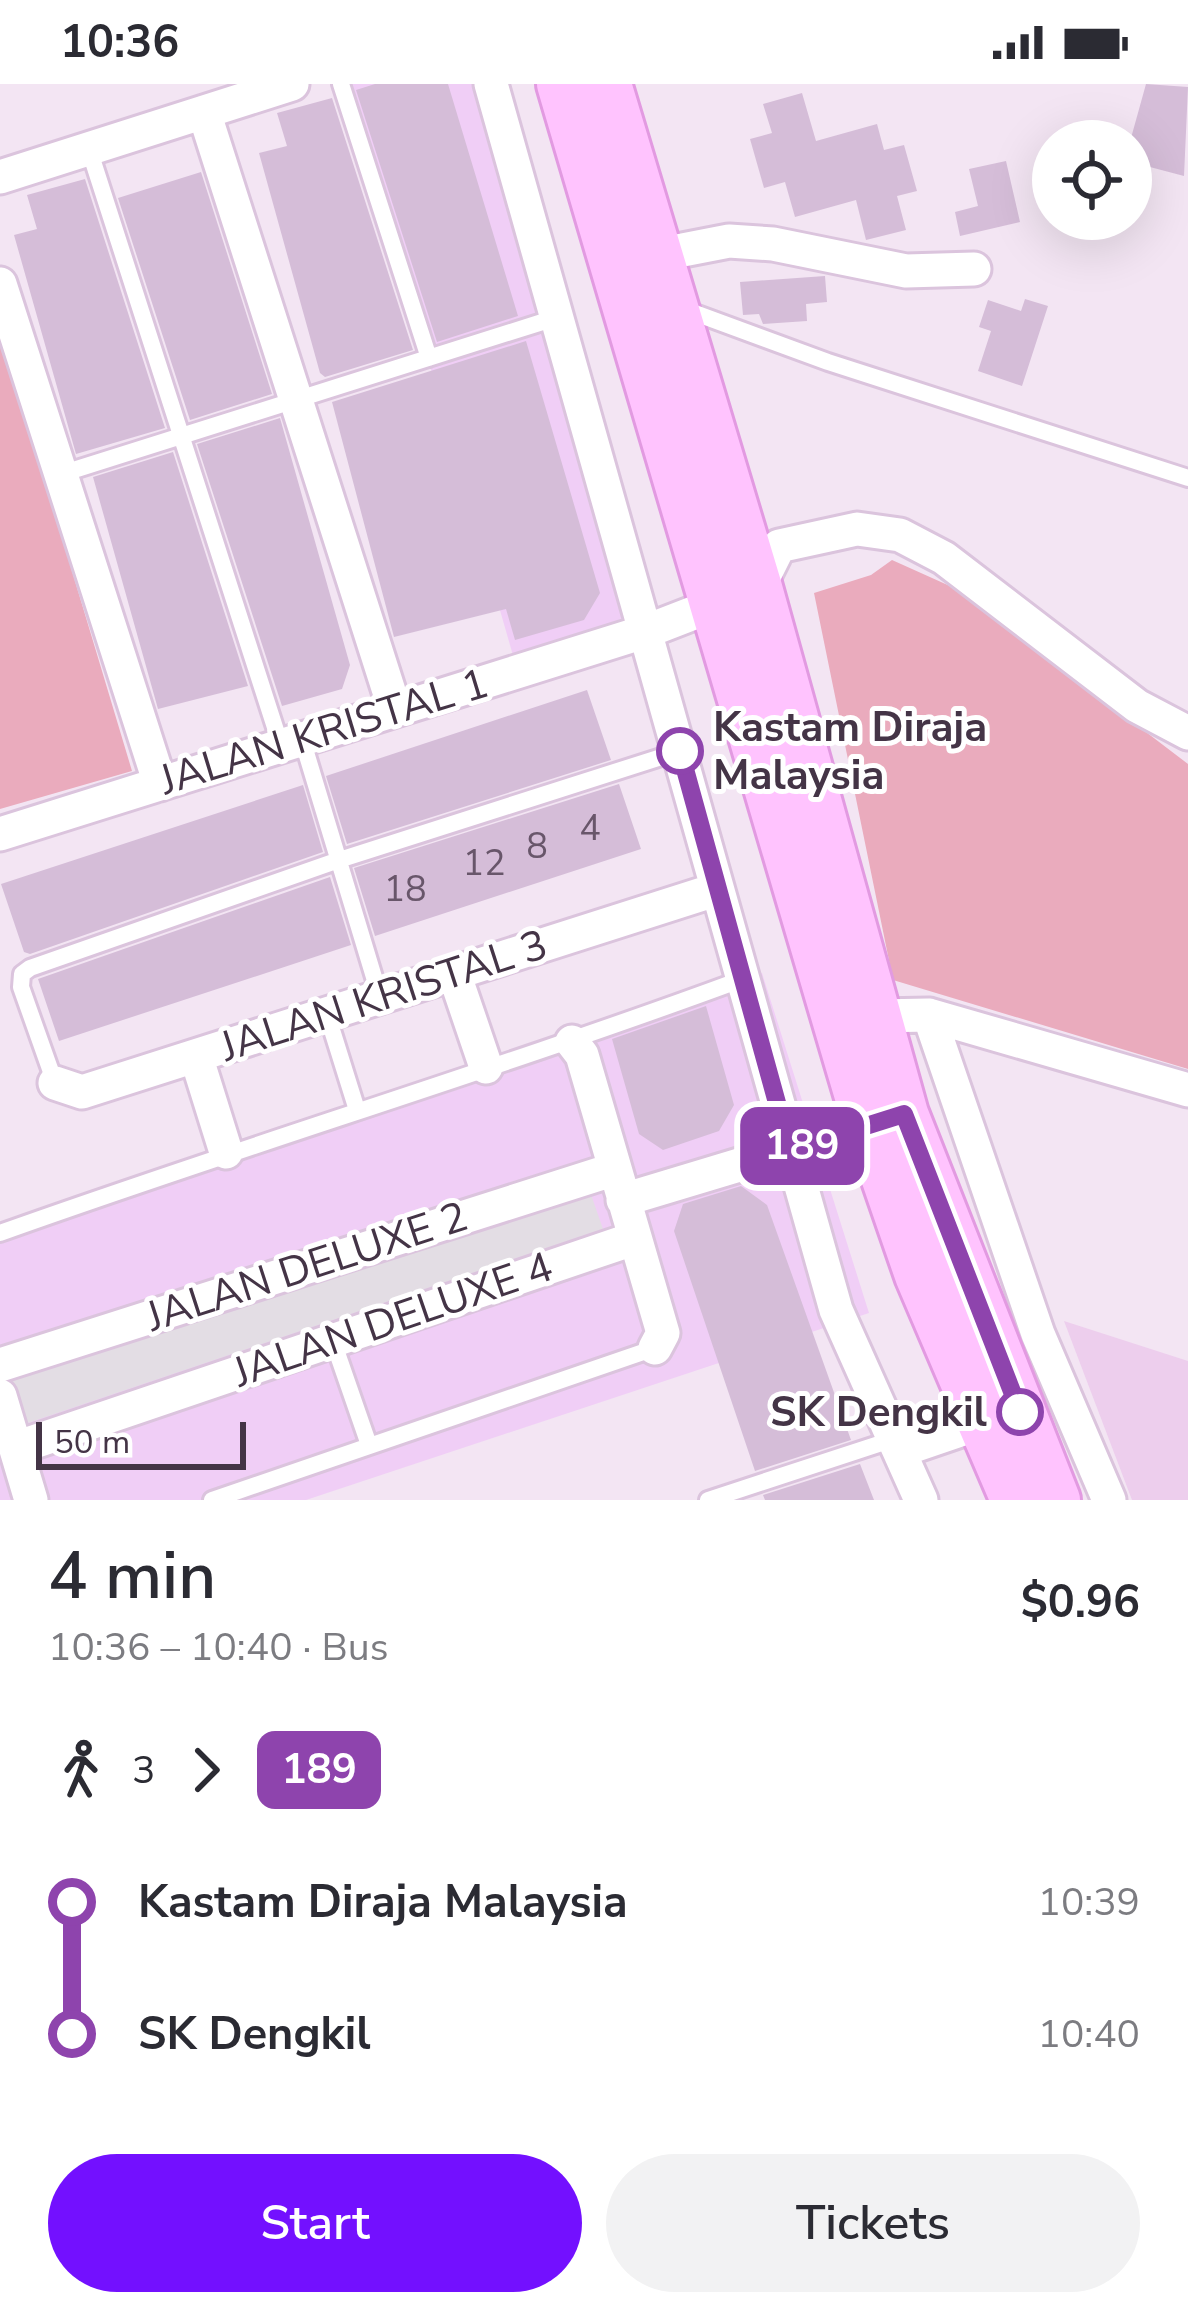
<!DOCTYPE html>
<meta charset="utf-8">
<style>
:root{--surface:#fff;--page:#f2f2f3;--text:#2b2b33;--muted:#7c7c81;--accent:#7310ff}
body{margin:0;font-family:"Nunito Sans",sans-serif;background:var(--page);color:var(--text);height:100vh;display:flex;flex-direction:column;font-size:45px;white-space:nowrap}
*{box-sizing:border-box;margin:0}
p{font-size:39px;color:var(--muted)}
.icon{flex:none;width:66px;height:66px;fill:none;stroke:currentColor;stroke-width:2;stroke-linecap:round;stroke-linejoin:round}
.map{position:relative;height:1416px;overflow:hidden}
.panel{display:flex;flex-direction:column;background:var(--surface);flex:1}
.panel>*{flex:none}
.badge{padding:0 24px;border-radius:18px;font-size:42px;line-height:78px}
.fabs{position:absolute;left:1032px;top:36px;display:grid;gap:24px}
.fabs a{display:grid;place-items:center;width:120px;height:120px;border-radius:50%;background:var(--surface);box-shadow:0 12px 48px #0002;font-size:60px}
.scale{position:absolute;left:36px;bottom:30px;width:210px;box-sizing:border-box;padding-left:12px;border:6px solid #443446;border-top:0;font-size:33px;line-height:42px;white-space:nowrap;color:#443446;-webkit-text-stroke:9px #fff;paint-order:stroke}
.map>.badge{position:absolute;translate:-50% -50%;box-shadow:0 0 0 6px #fff}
.legs{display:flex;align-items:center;gap:18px;height:132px;padding:0 48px;font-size:39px}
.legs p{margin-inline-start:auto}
.headline{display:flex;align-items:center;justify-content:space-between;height:204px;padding:0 48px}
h1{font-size:66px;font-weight:600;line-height:90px}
.cta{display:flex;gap:24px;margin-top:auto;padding:24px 48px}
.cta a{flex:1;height:138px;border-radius:72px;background:var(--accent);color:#fff;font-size:48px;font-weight:600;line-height:138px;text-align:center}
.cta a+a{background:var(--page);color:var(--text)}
ul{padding:0 48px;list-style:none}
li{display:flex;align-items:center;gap:42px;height:132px;font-size:45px}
li i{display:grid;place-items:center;width:18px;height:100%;margin:0 15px;background:currentColor}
li i::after{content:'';width:30px;height:30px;margin:-15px;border:9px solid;border-radius:50%;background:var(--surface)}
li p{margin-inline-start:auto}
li:first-child i{background:linear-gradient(#0000 50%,currentColor 0)}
li:last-child i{background:linear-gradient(currentColor 50%,#0000 0)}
.status{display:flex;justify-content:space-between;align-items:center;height:84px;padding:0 60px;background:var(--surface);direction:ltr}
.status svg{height:33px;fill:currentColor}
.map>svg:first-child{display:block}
.commercial{fill:#f0cef6}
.education{fill:#edceed}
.green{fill:#eaabbd}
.parking{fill:#e3dde4}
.building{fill:#d5bdd8}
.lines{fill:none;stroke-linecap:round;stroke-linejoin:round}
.service-casing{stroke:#dbc4dd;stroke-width:22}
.minor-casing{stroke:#dbc4dd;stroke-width:39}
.secondary-casing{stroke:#e29ae1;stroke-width:54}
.service{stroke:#fff;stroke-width:16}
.minor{stroke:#fff;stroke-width:33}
.secondary{stroke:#ffc3fe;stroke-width:48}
.line-1-casing{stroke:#fff;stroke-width:27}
.line-1{stroke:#8e44ad;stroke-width:18}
.stop-1-dot{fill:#fff;stroke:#8e44ad;stroke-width:6}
.labels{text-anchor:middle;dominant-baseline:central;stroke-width:10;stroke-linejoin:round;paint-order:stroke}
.number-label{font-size:36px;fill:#68566a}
.stop-label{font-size:42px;font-weight:bold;fill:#443446;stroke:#fff;text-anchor:start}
.street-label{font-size:42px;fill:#443446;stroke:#fff}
</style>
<div class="status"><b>10:36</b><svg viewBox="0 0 49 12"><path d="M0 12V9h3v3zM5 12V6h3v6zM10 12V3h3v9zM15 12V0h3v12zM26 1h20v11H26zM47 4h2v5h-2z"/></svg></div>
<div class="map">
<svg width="1188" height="1416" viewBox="0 0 1188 1416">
<rect width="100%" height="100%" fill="#f3e5f3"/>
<path class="commercial" d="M349,0H480L630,537L514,575Z
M762,889L869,1229L306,1416H0V1138L572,958Z"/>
<path class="education" d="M1064,1237L1188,1277V1416H1132Z"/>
<path class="green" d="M0,247L132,687L0,725Z
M892,476L961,507L1188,680V985L893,896L814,509L871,491Z"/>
<path class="parking" d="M587,1099L603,1145L22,1341L6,1294Z"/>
<path class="building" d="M375,0H448L518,232L437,258L356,6Z
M1146,0L1188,3L1184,92L1131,78V54Z
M802,9L816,57L877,40L884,66L904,61L917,107L897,112L906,146L866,156L856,116L795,133L785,98L764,104L750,55L772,49L763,20Z
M332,14L413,266L325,293L320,289L259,69L287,62L277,29Z
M1006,77L1020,138L960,152L955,128L978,122L969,85Z
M201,88L272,310L190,336L118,114Z
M85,95L165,344L76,370L14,151L37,145L27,111Z
M825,192L827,218L806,220L807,237L763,240L759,230L743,231L740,198Z
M1025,215L1048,222L1022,302L978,287L991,247L979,243L988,216L1021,227Z
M526,257L600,509L584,536L515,556L506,525L394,553L332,318Z
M280,334L350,581L342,605L282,622L197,360Z
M173,368L248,602L158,625L93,393Z
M587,606L611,676L347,760L326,692Z
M619,700L641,765L375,852L354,784Z
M303,701L323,768L30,870L24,868L1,800Z
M330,793L351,861L59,957L38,895Z
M706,922L734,1021L719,1047L663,1066L639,1050L612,955Z
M741,1102L767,1121L851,1356L755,1387L674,1147L683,1120Z
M860,1380L874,1416H765L763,1411Z"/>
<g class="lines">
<g class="service-casing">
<path id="service" d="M341,0L429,274
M89,65L281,662
M684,225L828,278L1188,394
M61,390L555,234
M302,655L380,913
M327,930L357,1026
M55,999L21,903L22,890L30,884L336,777L680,667
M0,1149C246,1061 496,986 740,896
M333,1257L369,1361
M212,1416L655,1264
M708,1416L894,1355"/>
</g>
<g class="minor-casing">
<path id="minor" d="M491,0L836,1226L921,1416
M204,28L395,626
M0,93L292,0
M657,171L729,157L773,160L906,187L974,185
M0,200L160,700
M0,750L647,547L758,504L779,462L857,445L900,451L944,474L1137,622L1188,649
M454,889L486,983
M929,931L1038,1250L1109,1416
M878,932L929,931L1188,1006
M572,958L582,971L663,1249L655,1264
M196,972L226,1068
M55,999L82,1008L715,806
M623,1116L885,1037
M0,1281L615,1085
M0,1312L31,1416
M16,1364L633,1155
M899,1367L981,1339"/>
</g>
<g class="secondary-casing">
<path id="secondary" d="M561,0L868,1043L919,1191L1015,1416
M607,0L758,504L904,1030L1056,1416"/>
</g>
<use href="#service" class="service"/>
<use href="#minor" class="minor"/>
<use href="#secondary" class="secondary"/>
</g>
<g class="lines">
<g class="line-1-casing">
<path id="line-1" d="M680,667L790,1066L904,1030L1020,1328"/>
</g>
<use href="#line-1" class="line-1"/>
</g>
<g class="stop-1-dot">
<circle cx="680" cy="667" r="21"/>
<circle cx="1020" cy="1328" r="21"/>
</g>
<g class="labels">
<g class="number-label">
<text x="590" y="744">4</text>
<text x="537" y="762">8</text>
<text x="484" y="779">12</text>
<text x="405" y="805">18</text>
</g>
<g class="stop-label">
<text x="713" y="643">Kastam Diraja<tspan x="713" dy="48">Malaysia</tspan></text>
<text x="987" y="1328" text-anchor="end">SK Dengkil</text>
</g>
<g class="street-label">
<text transform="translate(324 648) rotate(-17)">JALAN KRISTAL 1</text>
<text transform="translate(384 912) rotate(-18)">JALAN KRISTAL 3</text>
<text transform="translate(307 1183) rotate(-18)">JALAN DELUXE 2</text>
<text transform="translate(393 1236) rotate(-19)">JALAN DELUXE 4</text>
</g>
</g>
</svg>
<div class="fabs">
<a><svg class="icon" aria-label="locate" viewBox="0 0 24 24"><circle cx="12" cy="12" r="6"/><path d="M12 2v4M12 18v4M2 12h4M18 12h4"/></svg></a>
</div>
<div class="scale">50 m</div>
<b class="badge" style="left:802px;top:1062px;background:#8e44ad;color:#fff">189</b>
</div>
<section class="panel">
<div class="headline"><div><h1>4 min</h1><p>10:36 – 10:40 · Bus</p></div><b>$0.96</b></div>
<div class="legs"><svg class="icon" aria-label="walk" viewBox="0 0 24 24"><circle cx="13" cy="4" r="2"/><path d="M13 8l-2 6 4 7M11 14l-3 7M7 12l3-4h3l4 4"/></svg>3<svg class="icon" aria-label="forward" viewBox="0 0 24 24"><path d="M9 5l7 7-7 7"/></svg><b class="badge" style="background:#8e44ad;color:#fff">189</b></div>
<ul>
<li><i style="color:#8e44ad"></i><b>Kastam Diraja Malaysia</b><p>10:39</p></li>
<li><i style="color:#8e44ad"></i><b>SK Dengkil</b><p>10:40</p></li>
</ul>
<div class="cta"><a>Start</a><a>Tickets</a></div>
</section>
